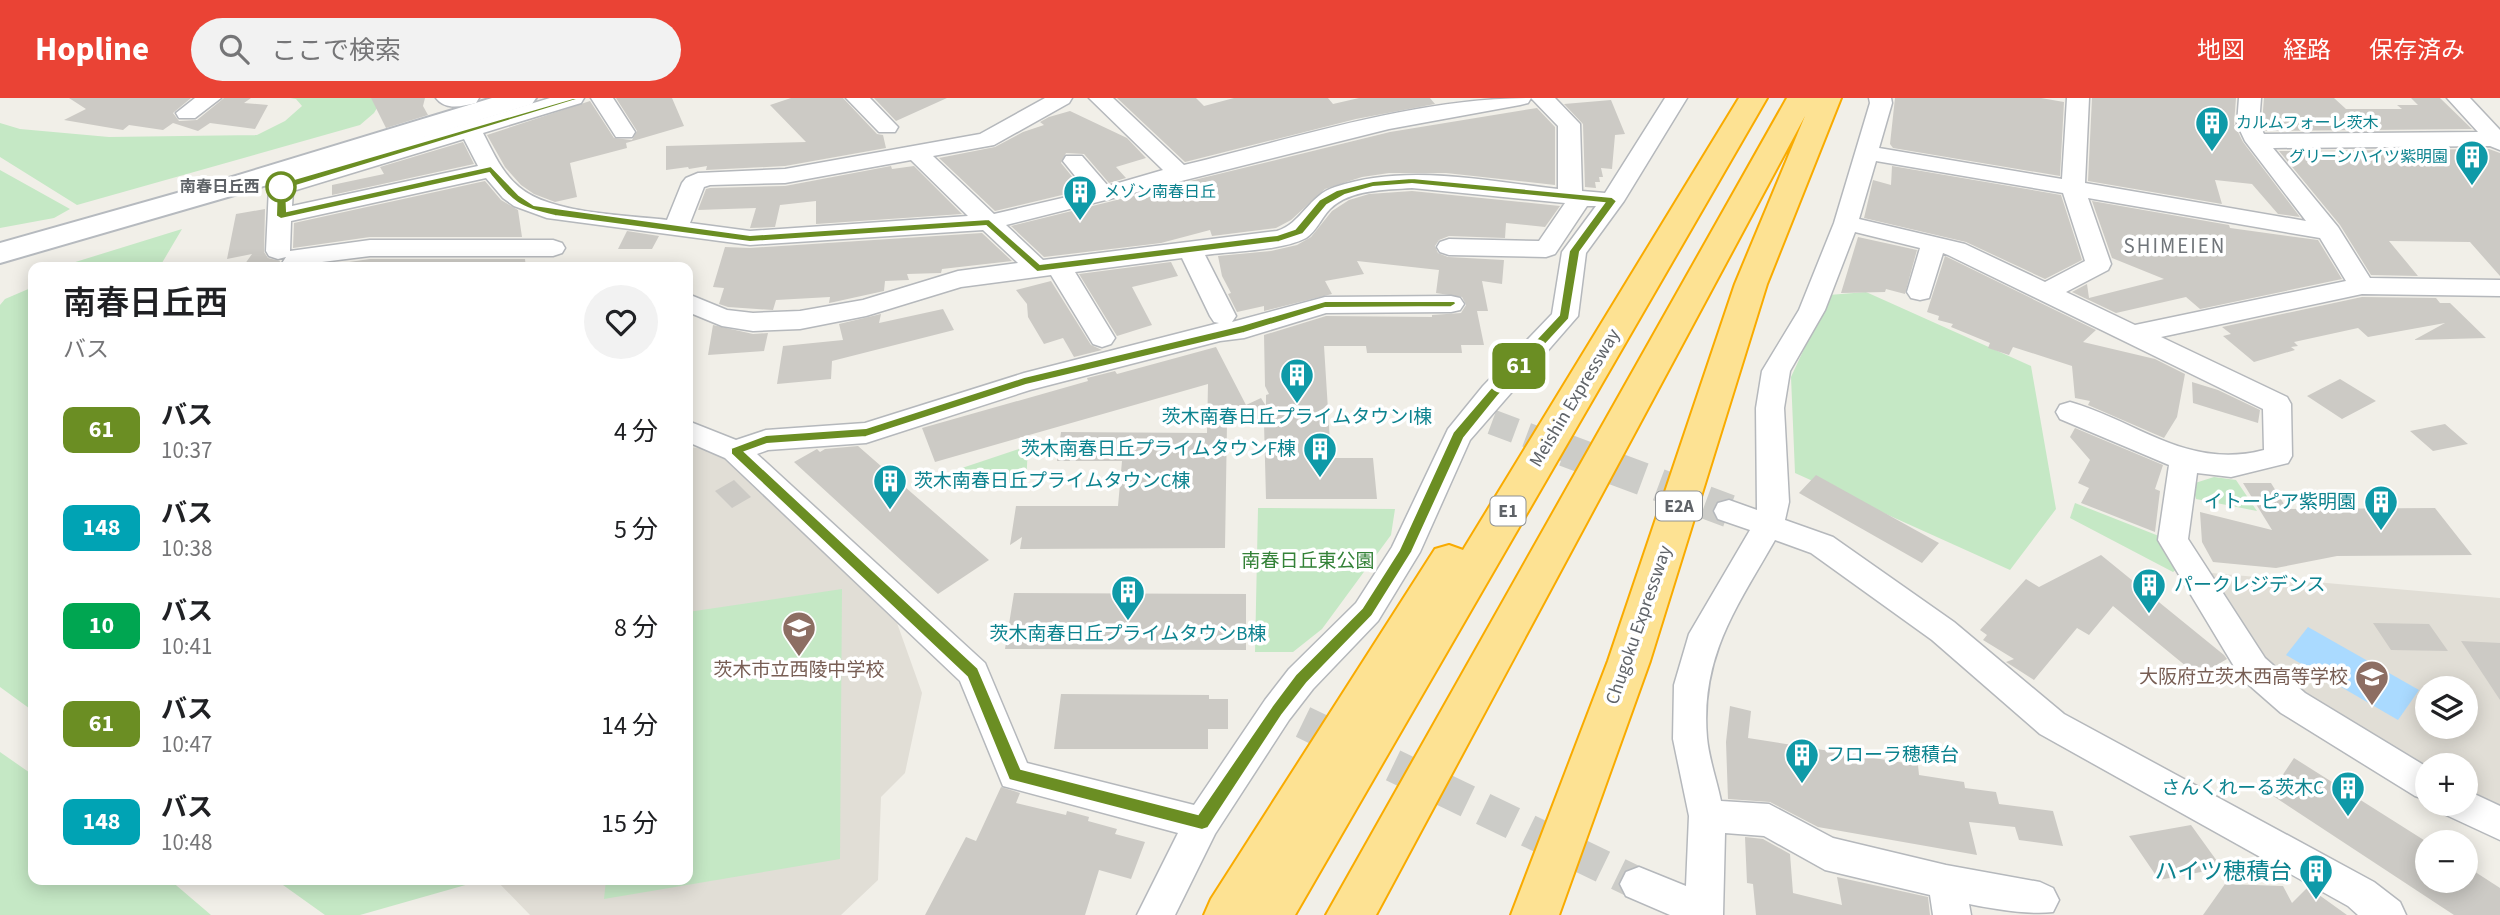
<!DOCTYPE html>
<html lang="ja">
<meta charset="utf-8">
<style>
:root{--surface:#fff;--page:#f2f2f2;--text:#202124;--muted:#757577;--accent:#ea4335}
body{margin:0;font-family:"Source Sans 3","Noto Sans JP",sans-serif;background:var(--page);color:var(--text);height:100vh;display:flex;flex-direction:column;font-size:26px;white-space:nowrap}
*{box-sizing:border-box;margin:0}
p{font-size:23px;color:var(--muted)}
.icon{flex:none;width:38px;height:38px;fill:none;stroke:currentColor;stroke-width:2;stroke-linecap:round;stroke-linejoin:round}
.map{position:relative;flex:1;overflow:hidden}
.sheet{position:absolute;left:28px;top:164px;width:665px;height:623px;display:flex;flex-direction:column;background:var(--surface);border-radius:14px;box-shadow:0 4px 18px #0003}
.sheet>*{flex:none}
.badge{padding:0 14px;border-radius:10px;font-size:24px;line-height:46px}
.tools{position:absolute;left:2415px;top:578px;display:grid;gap:14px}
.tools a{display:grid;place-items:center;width:63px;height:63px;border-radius:50%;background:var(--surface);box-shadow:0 4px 18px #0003;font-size:35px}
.map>.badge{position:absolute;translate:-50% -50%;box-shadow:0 0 0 4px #fff}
.round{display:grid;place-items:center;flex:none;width:74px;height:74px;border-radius:37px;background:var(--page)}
.headline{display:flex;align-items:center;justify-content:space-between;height:119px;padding:0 35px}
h1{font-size:33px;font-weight:600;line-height:52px}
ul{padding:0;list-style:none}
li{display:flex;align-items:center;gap:21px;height:98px;padding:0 35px}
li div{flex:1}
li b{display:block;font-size:26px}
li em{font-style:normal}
li .badge{min-width:77px;font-weight:700;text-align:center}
header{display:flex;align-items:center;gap:42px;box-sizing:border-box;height:98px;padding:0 35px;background:var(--accent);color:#fff}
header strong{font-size:33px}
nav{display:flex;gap:38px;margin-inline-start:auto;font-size:24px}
.search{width:490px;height:63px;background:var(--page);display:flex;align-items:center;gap:18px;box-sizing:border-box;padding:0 24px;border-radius:38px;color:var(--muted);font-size:26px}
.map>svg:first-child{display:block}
.education{fill:#e1ded6;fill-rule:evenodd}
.green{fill:#c5e8c5}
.water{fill:#aadaff}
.building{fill:#cccac5}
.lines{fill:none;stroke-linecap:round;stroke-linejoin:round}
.minor-tunnel-far1{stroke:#ccccc8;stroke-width:25;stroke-dasharray:25 12;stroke-linecap:butt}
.minor-tunnel{stroke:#ccccc8;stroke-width:33;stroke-dasharray:33 17;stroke-linecap:butt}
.minor-casing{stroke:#b5b8bc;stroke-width:3}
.secondary-casing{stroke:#b6babf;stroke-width:4}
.motorway-casing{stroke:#f9ab00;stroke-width:4}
.minor{fill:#fff;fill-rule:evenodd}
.secondary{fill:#fff;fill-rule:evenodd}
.motorway{fill:#fde293;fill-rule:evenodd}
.line{fill:#6b8e23;stroke:#fff;stroke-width:2}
.stop-dot{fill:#fff;stroke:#6b8e23;stroke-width:3.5}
.labels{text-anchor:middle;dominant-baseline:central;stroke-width:7;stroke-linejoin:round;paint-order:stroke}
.far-culture-label{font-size:16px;fill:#0d838f;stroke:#fff;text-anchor:start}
.far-stop-label{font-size:16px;font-weight:bold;fill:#5f6368;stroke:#fff;text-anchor:end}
.shield{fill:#fff;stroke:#8f9295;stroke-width:2}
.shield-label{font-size:18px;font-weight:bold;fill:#5f6368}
.street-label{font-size:19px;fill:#5f6368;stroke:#fff}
.culture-label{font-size:19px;fill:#0d838f;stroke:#fff;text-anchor:end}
.park-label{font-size:19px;fill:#348238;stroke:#fff}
.education-label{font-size:19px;fill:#785e54;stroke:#fff}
.neighbourhood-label{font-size:21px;letter-spacing:2px;fill:#70757a;stroke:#fff}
.near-culture-label{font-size:23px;fill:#0d838f;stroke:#fff;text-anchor:end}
</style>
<header>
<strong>Hopline</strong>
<div class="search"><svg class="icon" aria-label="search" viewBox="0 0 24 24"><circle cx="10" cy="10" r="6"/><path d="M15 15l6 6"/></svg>ここで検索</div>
<nav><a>地図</a><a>経路</a><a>保存済み</a></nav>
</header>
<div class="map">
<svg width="2500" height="817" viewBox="0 0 2500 817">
<rect width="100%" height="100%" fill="#f1efe8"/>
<path class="education" d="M688,349L706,351L724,360L897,525L922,595L905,675L881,699L878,782L841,817H530L496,782H688Z
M2200,474L2500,500V711L2466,693V667H2427V671L2276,586ZM2427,590H2466V628H2427Z"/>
<path class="green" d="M290,0H383L374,15L360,27L77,107L0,59V25L20,31L109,39L257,37L285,23L302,8L296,1Z
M0,72L70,111L54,120L0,130Z
M182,131L159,170H56Z
M33,189V613L0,589V207L5,201Z
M1866,194L2031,268L2056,411L2010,472L1795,375L1791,279L1829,197Z
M1028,348L1026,387L950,388V374Z
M2214,379L2236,382L2257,413L2196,401L2192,386Z
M2075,405L2164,440L2177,471L2173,474L2070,420Z
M1258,410L1395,411L1391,437L1322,531L1293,554H1255Z
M842,491L840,761L604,801L606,782H688V514Z
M0,654L33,677V782H170L211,817H0Z
M276,782H474L476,784L360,817H325Z"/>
<path class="water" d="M2308,529L2419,592L2398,622L2286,557Z"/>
<path class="building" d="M69,0H191L173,15L179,23L197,22L224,0H251L244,5L268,7L255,31L210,25L198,33L173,25L163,32L129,27L123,32L64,22L86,11Z
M371,0H425L423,8L428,17L386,30Z
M616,0H672L684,28L626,45L627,50L570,65L577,99L555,104L534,96L521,87L505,69L487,37L590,3L614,40L632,42L637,33Z
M791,0H843L877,36L883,37L886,50L785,68L706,72L707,68L689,71L688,69L666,72V48L806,44L770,7Z
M874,0H947L896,23Z
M1117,0H1196L1204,8L1234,0H1328L1333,6L1359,0H1430L1435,6L1356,21L1185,64Z
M1895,0H2041L2064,4L2060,78L1893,50L1890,46Z
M2092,0H2236L2234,26L2243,44L2300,119L2278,116L2252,86L2215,82L2222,106L2088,83Z
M2264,0H2334L2346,11H2402L2397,7H2418L2411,0H2440L2472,31L2266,33L2262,25Z
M1611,2L1625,36L1615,37L1612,71L1601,70L1603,79H1599L1600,84H1595L1596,90L1585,89L1583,26L1564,6Z
M1537,10L1555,29V87L1446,75H1389L1362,79L1325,91L1291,122L1276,130L1212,138L1210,132L1161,145L1044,159L1011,128L1141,96L1146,100L1193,87L1190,83L1390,34Z
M1070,13L1127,40L1146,60L1116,69L1126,80L1109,85L1084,56L1066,55L1061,65L1083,92L995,113L939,60L995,49L1023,34L1044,27L1040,24L1049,19Z
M463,44L474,66L332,97V87L384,76L380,69Z
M2489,51L2500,55V178L2470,144L2389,143L2418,178L2371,177L2340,127L2279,53Z
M891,68L892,71L914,68L962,116L816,126V103L780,107L775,129L750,130L756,110L698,112L706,91L710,90L785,88Z
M1892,68L2061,97L2082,162L2045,181L1966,144L1864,120L1873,82L1891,87Z
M485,83L501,102L518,112L522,139H370L293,150L294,125Z
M1412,93L1560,108L1545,129L1506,125L1505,140L1449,138L1439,142L1435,148L1438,155L1448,159L1504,162L1502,186L1482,183L1488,213H1477L1484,247H1461L1462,255H1367L1366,248H1324L1331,360H1373L1377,401H1266L1264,325H1227L1225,450L1020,451L1022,439L1010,447L1016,408H1118L1122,363H1057L1061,334L1207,335L1208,286L935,364L922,330L1088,283L1087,280L1115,273L1117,276L1216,249L1246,307L1261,300L1266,308V297L1269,296L1265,288L1264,237L1326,218L1432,219V217L1461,215L1466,207L1462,199L1436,195L1439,172L1357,163L1364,176L1325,183L1332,196L1264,213V208L1237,214L1228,196L1231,195L1222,178L1218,158L1271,153L1297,147L1311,139L1332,113L1349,102L1369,96Z
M2092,103L2229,127L2230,130L2318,142L2342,181L2200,211L2186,199L2116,215L2072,194L2087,186L2089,200L2164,181L2112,160Z
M265,111L264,154L268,160L280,163L277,170H242L252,156L227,161L236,116Z
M627,133L659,138L652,151H618Z
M982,135L1012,163L942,171L941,175L907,176L909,182L885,183L884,193L834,204L829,205L830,199L776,202L773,212L728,209L719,206L724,190L713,189L725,149L750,150Z
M1858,139L1917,152L1905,196L1886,191L1885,194L1841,195Z
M1945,158L2096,232L2083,244L2155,261L2185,276L2177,319L2164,340L2088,307L2090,303L2075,300L2072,268L2013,249L2009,257L1988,250L1990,245L1951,229L1953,226L1938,222L1939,218L1927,214Z
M370,161H525L526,170H307Z
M1171,164L1178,178L1132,189L1152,227L1117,238L1079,176Z
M1051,183L1091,247L1102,252L1074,259L1063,240L1044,246L1028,219L1027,206L1016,192Z
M2362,199L2436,200L2440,205H2450L2486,240L2414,242L2445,225L2368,239L2358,230L2294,244L2298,248L2291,249L2295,252L2254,264L2223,238L2231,236L2222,229Z
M943,211L954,232L832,263L831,281L777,286L783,248L843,242L839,226L881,216L879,225Z
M713,227L753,236L768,235L764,253L708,257Z
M2340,281L2376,303L2342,321L2307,298Z
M2192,284L2218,292L2260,312L2258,325L2193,305Z
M2445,326L2468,346L2433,353L2410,333Z
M2075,330L2163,367L2155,391L2160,393L2155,434L2081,405L2089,390L2078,385L2090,362L2070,339Z
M858,348L905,389L989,462L938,496L794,364L817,351L820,354L825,351Z
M1816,377L1939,445L1922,465L1799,395Z
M734,382L751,399L732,410L715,393Z
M2243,385H2271L2287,411L2435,410L2472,457L2337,458L2276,470L2213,464L2202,444L2200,414L2272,432Z
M2101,457L2224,557L2227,561L2198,578L2113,508L2089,537L2077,530L2034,582L2006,564L2014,561L1983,542L1987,537L1980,532L2026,481L2039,489Z
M1014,495L1246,496V552L1005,551Z
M2373,525L2429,526L2448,553L2391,552Z
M2461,543L2500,545V602Z
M1061,596L1209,597V601H1228V631H1208V651H1054Z
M1730,608L1751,613L1748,640L1918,667L1919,677L1964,684L1965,690L1996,694L1999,706L2053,713L2063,748L2019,742L2015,729L1969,724L1977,757L1818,729L1770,704L1728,701L1726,644Z
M2294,660L2427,744V782H2466V768L2500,790V817H2454L2270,696Z
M1001,689L1020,695L1016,705L1066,717L1067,713L1089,719L1088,723L1117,731L1115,736L1145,744L1131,781L1099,772L1085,817H925L966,739L976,743Z
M2191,727L2222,770L2159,782L2129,738Z
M1745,739L1763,741L1790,756L1793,795L1842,807L1837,779L1928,799L1930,817H1756L1753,786L1747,785Z
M2225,786L2283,788L2292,805L2308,789L2347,817H2203Z"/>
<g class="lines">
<path class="minor-tunnel-far1" d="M1492,324L1570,353"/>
<path class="minor-tunnel" d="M1565,352L1729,413
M1303,624L1639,786"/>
<g class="minor-casing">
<path id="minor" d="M195,0H221L195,20H179L176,15Z
M436,0H479L476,5C462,8 446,13 436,0Z
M550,0H584L581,5L483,35C493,54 502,75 519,89C550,116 626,117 667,122L682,85L686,80L698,75L785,71L980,36L1045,0H1072L1069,5L994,47L933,58L994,116L1088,94L1063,63L1066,58H1082L1108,88L1163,72L1089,0H1113L1184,67C1296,40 1416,0 1531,0L1528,5L1520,7L1389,31L1006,127L1043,162L1277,133C1302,125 1309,97 1335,89C1406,65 1485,83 1558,91V28L1531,0H1555L1580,26L1582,93L1605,95L1665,0H1687L1624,103L1586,155L1578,218L1470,342L1420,454L1378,523L1313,591L1289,622L1215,736L1175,817H1137L1178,735L1003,688L960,583L725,360L688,344V323L736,342L766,332L865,325L1024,275L1219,225L1214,224L1210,218L1182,160L1075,174L1115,240L1111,246L1102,249L1093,246L1051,177L961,189L866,218L800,231L753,233L722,228L688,214V196L727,212L753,215L800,213L863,202L958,173L1018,165L983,132L750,147L547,120L514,108L503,100L486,80L291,123L290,153L370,142H553L562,145L565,150L562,155L553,158H370L306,166L304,170H279L286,159L278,161L269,158L266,153L269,89L273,84ZM464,41L478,68L292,108L293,93ZM911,62L968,118L750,133L690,125L704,89L710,87L785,85ZM1412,90L1565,105L1539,143L1449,141L1440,144L1437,149L1440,154L1449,157L1546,159L1555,156L1587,108H1596L1562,154L1552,216L1483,288L1448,331L1392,449L1356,505L1289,571L1265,602L1194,707L1027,665L985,565L757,356L768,352L866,345L1030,292L1220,243L1244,240L1326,215L1451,214L1460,212L1464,206L1460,200L1451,198L1325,199L1232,224L1236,218L1205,157C1234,153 1281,153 1306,140C1316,134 1322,119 1330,111C1350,91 1386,92 1412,90Z
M591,0H613L635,34L632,39H616Z
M846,0H870L898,29L895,34H879Z
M1869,0H1891L1892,5L1879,50L2062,81L2067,0H2089L2085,85L2306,123L2245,43L2237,26L2239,0H2261L2259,26L2264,36L2478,34L2447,0H2470L2500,32V52L2490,48L2273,50L2338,129L2370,180L2500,182V198L2362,196L2161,239L2287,299L2291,306L2292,358L2288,365L2231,379L2197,375L2188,441L2265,560L2305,595L2427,669V702L2415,698L2281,615L2241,580L2158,442L2169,367L2060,321L2056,314L2060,307L2070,304C2139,324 2188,372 2264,352L2263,311L1948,157L1943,155L1929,200L1920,202L1911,200L1907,194L1920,150L1855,134L1825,212L1790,273L1784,310L1789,404L1785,422L1833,439L1954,524L2064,616L2374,784L2400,804L2406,817H2358L2348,808L2040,636L1932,542L1811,455L1775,442C1737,509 1700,558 1707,640C1709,661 1717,683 1721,703L1769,706L1833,740L1946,767L2040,784L2053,790L2059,802L2053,814C2029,817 1994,811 1969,806L1971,817H1933L1930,797L1825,772L1764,738L1725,735L1723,817H1670L1626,798L1620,786L1626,774L1639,769L1686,788L1689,718L1673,641L1674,587L1689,536L1750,432L1718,421L1714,413L1718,405L1729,402L1757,412L1756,310L1762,273L1799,212L1834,125L1870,5ZM1876,63L2063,95L2085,163L2045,184L1965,146L1859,121ZM2088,100L2320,140L2346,183L2135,227L2066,194L2108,172L2111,166Z
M2466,692L2500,708V742L2444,716L2439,705H2466Z"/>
</g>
<g class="secondary-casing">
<path id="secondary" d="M492,0H536L532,6L231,98L0,165V145L209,86Z"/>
</g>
<g class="motorway-casing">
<path id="motorway" d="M1739,0H1767L1295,817H1204L1211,801L1435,451L1449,447L1463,452Z
M1787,0H1841L1767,186L1650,563L1559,817H1511L1608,563L1735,186L1805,18L1376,817H1326Z"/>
</g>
<use href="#minor" class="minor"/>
<use href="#secondary" class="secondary"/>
<use href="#motorway" class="motorway"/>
</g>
<path class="line" d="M573,0H578L576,2L286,91L287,113L491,68L519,97L534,107L750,137L989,121L1040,166L1277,137L1295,131L1319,102L1337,92L1373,83L1412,80L1612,99L1617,103L1580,154L1569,221L1498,298L1464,340L1412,454L1372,518L1307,585L1282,617L1208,730L1202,732L1009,682L967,579L731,356V350L766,337L866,330L1024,279L1242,227L1325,203H1455L1456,206L1451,209L1325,210L1244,235L1026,287L866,339L767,346L745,354L978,570L1021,671L1198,716L1272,608L1296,576L1362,510L1399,452L1453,334L1489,292L1559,217L1569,153L1604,105L1412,86L1373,89L1345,97L1327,107L1303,136L1279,144L1037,174L986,128L750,144L555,118C517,110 513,104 489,75L281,121L276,118L277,86Z"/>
<defs>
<g id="building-pin" transform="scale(1.75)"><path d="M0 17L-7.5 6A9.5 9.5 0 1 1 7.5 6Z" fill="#0f9aa8" stroke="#fff"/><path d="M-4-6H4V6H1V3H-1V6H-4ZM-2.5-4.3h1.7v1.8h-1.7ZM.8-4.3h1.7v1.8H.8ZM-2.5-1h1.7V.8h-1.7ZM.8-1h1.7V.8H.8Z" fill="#fff"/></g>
<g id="school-pin" transform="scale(1.75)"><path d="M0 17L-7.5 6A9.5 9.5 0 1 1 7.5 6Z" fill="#8d6e63" stroke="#fff"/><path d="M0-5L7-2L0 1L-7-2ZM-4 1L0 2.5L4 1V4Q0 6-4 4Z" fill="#fff"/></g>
</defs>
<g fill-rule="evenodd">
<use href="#building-pin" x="2212" y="25"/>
<use href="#building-pin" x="2472" y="59"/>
<use href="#building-pin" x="1080" y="94"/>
<use href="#building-pin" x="1297" y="277"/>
<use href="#building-pin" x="1320" y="351"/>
<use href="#building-pin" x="890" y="383"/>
<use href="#building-pin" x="2381" y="404"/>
<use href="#building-pin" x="2149" y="487"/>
<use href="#building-pin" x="1128" y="494"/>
<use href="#school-pin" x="799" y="530"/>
<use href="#school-pin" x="2372" y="579"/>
<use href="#building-pin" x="1802" y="657"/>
<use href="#building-pin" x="2348" y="690"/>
<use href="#building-pin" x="2316" y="773"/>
</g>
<circle class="stop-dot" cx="281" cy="89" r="14"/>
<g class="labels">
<g class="far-culture-label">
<text x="2236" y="25">カルムフォーレ茨木</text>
<text x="2448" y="59" text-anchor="end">グリーンハイツ紫明園</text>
<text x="1104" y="94">メゾン南春日丘</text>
</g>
<g class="far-stop-label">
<text x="260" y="89">南春日丘西</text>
</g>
<g class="shield">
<rect x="1656" y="393.5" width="46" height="29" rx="5"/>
<rect x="1490.5" y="398.5" width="35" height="29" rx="5"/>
</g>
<g class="shield-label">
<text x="1679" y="408">E2A</text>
<text x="1508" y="413">E1</text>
</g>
<g class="street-label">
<text transform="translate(1575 300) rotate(-59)">Meishin Expressway</text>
<text transform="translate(1639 527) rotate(-71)">Chugoku Expressway</text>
</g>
<g class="culture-label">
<text x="1297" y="319" text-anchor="middle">茨木南春日丘プライムタウンI棟</text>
<text x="1296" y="351">茨木南春日丘プライムタウンF棟</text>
<text x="914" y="383" text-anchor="start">茨木南春日丘プライムタウンC棟</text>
<text x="2356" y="404">イトーピア紫明園</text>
<text x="2174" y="487" text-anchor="start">パークレジデンス</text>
<text x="1128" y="536" text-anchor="middle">茨木南春日丘プライムタウンB棟</text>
<text x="1826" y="657" text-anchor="start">フローラ穂積台</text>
<text x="2324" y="690">さんくれーる茨木C</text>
</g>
<g class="park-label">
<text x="1308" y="463">南春日丘東公園</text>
</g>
<g class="education-label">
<text x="799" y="572">茨木市立西陵中学校</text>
<text x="2348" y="579" text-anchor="end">大阪府立茨木西高等学校</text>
</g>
<g class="neighbourhood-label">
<text x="2175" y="148">SHIMEIEN</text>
</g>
<g class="near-culture-label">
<text x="2292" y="773">ハイツ穂積台</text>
</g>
</g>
</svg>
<div class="tools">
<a><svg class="icon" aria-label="layers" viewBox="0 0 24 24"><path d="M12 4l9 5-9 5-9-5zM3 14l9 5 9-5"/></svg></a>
<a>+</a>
<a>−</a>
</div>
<b class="badge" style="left:1519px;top:268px;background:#6b8e23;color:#fff">61</b>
<section class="sheet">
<div class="headline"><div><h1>南春日丘西</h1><p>バス</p></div><a class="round"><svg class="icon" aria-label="heart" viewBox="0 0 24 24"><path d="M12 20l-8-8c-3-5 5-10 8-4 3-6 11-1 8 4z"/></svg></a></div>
<ul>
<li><span class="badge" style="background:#6b8e23;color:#fff">61</span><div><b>バス</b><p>10:37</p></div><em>4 分</em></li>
<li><span class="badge" style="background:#00a3b4;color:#fff">148</span><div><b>バス</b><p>10:38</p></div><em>5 分</em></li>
<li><span class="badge" style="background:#00a651;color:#fff">10</span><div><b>バス</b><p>10:41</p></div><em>8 分</em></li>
<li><span class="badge" style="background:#6b8e23;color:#fff">61</span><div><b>バス</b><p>10:47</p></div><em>14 分</em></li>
<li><span class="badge" style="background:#00a3b4;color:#fff">148</span><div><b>バス</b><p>10:48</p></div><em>15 分</em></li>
</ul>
</section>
</div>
